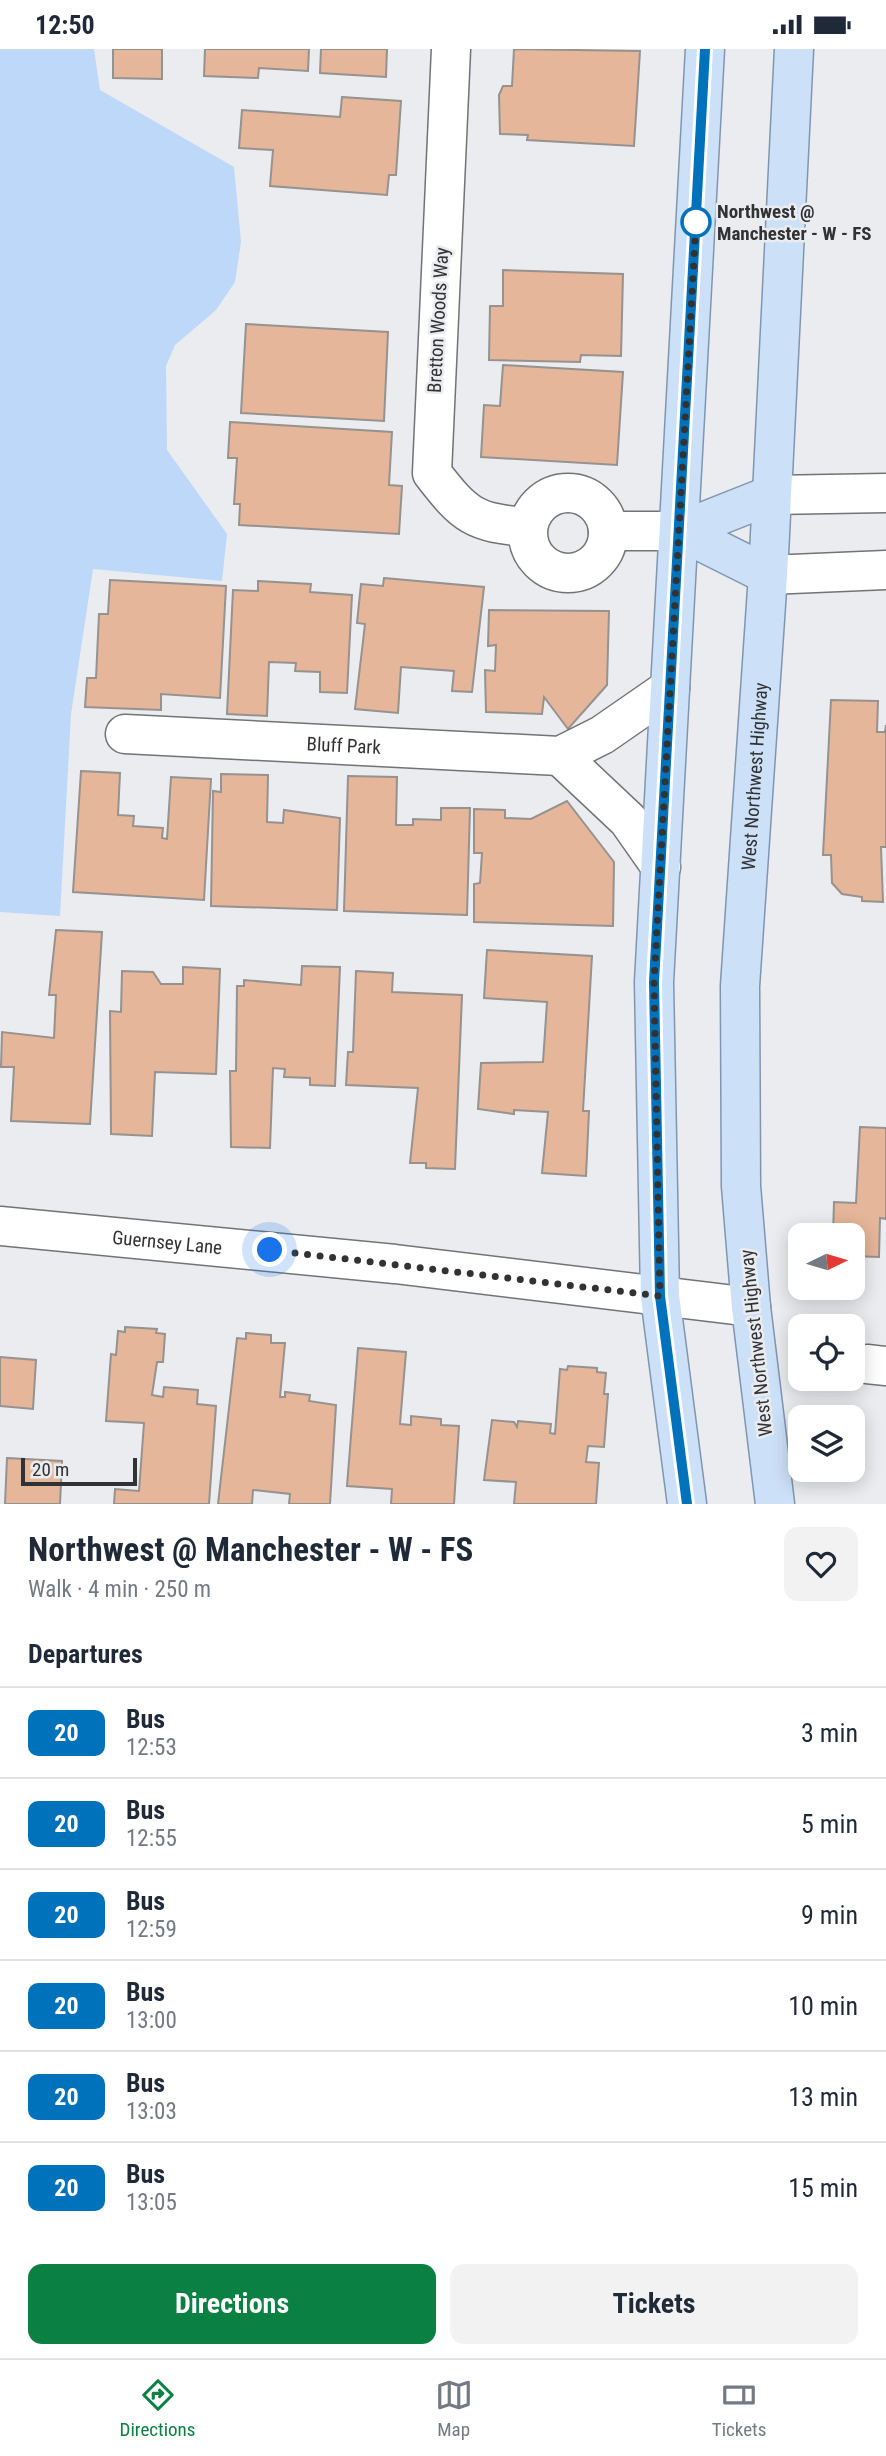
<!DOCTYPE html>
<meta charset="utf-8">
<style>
:root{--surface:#fff;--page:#f2f2f3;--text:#1f2937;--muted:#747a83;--line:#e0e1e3;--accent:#0b8043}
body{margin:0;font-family:"Roboto Condensed",sans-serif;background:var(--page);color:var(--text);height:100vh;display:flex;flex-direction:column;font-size:26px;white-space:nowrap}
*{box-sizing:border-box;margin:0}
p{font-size:23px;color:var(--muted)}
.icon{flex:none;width:38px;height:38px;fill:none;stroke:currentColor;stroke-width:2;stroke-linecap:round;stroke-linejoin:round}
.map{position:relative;height:1455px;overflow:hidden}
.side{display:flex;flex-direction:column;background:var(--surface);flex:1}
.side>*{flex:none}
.badge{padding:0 14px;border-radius:10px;font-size:24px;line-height:46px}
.needle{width:46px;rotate:85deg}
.tools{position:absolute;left:788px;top:1174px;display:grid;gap:14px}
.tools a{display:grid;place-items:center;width:77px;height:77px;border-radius:14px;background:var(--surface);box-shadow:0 4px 18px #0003;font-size:35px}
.scale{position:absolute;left:21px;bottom:18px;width:116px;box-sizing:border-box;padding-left:7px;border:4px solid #313233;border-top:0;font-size:19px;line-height:24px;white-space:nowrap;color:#313233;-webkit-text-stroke:5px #eaecef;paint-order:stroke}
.you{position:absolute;width:35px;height:35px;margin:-18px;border:5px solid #fff;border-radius:50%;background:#1a73e8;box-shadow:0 0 0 10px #1a73e833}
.map>.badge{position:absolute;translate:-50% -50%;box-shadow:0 0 0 4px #fff}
h2{padding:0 28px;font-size:26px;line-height:63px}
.round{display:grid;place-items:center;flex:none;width:74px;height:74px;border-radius:14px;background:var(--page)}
.overview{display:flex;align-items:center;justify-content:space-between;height:119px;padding:0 28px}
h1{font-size:33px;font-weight:700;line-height:52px}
.action{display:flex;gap:14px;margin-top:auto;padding:14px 28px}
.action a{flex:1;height:80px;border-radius:14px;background:var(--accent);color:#fff;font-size:28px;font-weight:700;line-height:80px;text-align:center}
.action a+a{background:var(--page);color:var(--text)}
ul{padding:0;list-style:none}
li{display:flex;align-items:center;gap:21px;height:91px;padding:0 28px;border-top:2px solid var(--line)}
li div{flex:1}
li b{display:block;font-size:26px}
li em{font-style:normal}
li .badge{min-width:77px;font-weight:700;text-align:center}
.status{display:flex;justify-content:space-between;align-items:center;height:49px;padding:0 35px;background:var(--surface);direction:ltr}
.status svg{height:19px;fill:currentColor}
.tabs{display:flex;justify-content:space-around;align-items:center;height:98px;border-top:2px solid var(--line);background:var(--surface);font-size:19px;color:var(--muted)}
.tabs a{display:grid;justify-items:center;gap:4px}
.tabs .selected{color:var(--accent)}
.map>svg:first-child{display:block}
.green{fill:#bdd8f8}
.building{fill:#e5b699;stroke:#959290;stroke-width:2}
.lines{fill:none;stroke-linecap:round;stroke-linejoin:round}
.minor-casing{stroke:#717375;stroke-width:41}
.major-casing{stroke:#8096b0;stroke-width:41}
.minor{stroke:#fff;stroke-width:38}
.major{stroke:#cce0f8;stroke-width:38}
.line-casing{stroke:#fff;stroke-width:16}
.line{stroke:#0072bc;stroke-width:10}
.walk{stroke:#313233;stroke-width:7;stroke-dasharray:0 12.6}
.stop-dot{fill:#fff;stroke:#0072bc;stroke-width:3.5}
.labels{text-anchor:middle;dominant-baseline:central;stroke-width:5;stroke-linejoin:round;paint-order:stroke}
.stop-label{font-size:19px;font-weight:bold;fill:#313233;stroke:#eaecef;text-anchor:start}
.street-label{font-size:19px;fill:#313233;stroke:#eaecef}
</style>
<div class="status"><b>12:50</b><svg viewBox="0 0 49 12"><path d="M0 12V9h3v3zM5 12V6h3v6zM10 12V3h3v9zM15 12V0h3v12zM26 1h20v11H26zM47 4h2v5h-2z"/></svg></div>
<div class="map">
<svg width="886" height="1455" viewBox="0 0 886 1455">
<rect width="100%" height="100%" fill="#eaecef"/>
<path class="green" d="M0,0H94L100,41L234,118L241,193L235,233L216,261L175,296L166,317L167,401L227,485L222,532L93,520L71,665L60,867L0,863Z"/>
<path class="building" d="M113,0H162V30L113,29Z
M205,0H309L308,22L259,19L258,29L204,27Z
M321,0H387L386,28L320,24Z
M514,0L640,2L634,97L527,91L528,86L500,85L499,46L503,37H512Z
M342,48L401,52L396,126H389L387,146L270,137L273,101L239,99L242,61L340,68Z
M503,221L623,225L621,307L581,306L580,313L489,311L490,257H503Z
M246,275L388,283L384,372L241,364Z
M503,316L623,323L617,416L481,408L484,356L500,357Z
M230,373L392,383L389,436L402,437L399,485L239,476L240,455H234L237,409H228Z
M384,529L484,538L472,643L452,642L454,622L401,618L398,664L355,660L365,575L357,574L361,535L383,537Z
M110,531L226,537L220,649L161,645V661L85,658L87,629H96L99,565H108Z
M258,532L311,535L310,543L352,546L347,644L320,643V623L295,622L296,614L269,613L267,667L227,665L233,541L258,542Z
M489,561L609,562L607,636L568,680L544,648L542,665L486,663L485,621L495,622L496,596L488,597Z
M831,651L878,652L877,683H885L886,676V798H881L883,853L862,852V848L842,845L832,834L831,806H823Z
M81,722L120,724L118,766L134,767L133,777L163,779L162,789L167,790L171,728L211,730L204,851L73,843Z
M221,725L268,726L267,773L283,774L284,761L340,769L337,861L211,857L213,742L221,743Z
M348,727L397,728L396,776H413V770L441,771V759H470L467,866L344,862Z
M567,752L614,813L613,877L474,873V835L480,834L482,804H474V760L505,761V769L531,770Z
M56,881L102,883L90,1075L11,1072L14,1018H1L2,983L54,989L56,946H49Z
M487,901L592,907L583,1062H589L586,1127L542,1124L548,1063L514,1061V1065L478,1060L481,1014L543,1013L547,953L484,949Z
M302,917L340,918L335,1037L310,1036V1029L284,1028L285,1020L273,1019L270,1099L231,1098L230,1022H236L237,937H244V931L301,936Z
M183,918L220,920L216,1025L155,1023L152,1087L111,1085L110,962L121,963L122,922L153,923L161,935H183Z
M356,922L393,924L392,943L462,946L455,1120L426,1119V1114H410L418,1039L346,1036L348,1003H353Z
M860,1078L886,1079V1170L880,1169L879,1208L852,1207V1186H833L834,1153L856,1154Z
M125,1278L157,1280L156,1284L165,1285L163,1313H157L152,1346L163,1348L164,1338L198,1341L197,1355L216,1357L209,1455H114L115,1440L139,1442L144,1374L106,1372L111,1305L116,1306L118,1282L125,1283Z
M246,1284L271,1286V1294H285L280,1348H285V1343L310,1346L309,1352L336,1356L330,1455H289L290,1445L253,1441L252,1455H218L237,1289L246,1290Z
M358,1299L406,1303L400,1375L411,1376V1367L441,1370V1376L459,1377L454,1455H391L392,1440L347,1437Z
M0,1308L36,1311L33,1360L0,1357Z
M568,1317L597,1319V1323L606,1324L604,1345H608L604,1398L588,1397L586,1413L599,1414L596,1455H514L516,1433L484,1431L492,1371L514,1373L517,1378L518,1372L551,1375L550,1384L555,1385L560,1320L567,1321Z
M7,1409L62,1412L60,1455H5Z"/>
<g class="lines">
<g class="minor-casing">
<g id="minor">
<path d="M451,0L432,424C465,467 474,474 528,478"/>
<circle cx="568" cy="484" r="40"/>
<path d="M771,446L886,444"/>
<path d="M608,482H680"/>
<path d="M768,526L886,521"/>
<path id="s1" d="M125,685L560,707L602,686L670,639"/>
<path d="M560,707L628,771L661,818"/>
<path id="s2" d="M0,1177L395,1215L751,1258"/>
<path d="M867,1315L886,1317"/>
</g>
</g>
<g class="major-casing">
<g id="major">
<path d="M680,482L768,526"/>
<path d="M680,482L771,446"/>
<path d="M687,1455L660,1247L654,933L705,0"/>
<path id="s3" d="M775,1455L751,1258L741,1137L740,937L768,526L794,0"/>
</g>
</g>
<use href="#minor" class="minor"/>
<use href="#major" class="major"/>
</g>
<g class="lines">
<g class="line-casing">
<path id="line" d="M687,1455L660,1247L654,933L705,0"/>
</g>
<use href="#line" class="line"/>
<path class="walk" d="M270,1201L660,1247L654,933L696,173"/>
</g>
<circle class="stop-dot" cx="696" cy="173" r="14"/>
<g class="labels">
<g class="stop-label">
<text x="717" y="162">Northwest @<tspan x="717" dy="22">Manchester - W - FS</tspan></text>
</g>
<g class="street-label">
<text transform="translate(438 271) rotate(-87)">Bretton Woods Way</text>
<text stroke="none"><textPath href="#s1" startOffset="219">Bluff Park</textPath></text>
<text stroke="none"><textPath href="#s3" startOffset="730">West Northwest Highway</textPath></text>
<text stroke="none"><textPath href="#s2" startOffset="168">Guernsey Lane</textPath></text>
<text transform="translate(756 1294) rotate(-96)">West Northwest Highway</text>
</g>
</g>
</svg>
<div class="tools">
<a><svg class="needle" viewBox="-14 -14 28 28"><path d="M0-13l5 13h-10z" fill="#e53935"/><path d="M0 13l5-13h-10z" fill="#747a83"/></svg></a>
<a><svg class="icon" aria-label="locate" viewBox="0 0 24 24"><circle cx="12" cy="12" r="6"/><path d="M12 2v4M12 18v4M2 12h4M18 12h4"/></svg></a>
<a><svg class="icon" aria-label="layers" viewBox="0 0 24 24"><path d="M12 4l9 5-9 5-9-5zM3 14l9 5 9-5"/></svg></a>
</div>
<div class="scale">20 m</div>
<div class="you" style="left:270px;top:1201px"></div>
</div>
<section class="side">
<div class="overview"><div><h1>Northwest @ Manchester - W - FS</h1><p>Walk · 4 min · 250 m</p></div><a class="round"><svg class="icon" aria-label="heart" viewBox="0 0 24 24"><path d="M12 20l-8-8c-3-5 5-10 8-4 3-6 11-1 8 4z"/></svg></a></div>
<h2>Departures</h2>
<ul>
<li><span class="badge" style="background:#0072bc;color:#fff">20</span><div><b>Bus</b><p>12:53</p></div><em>3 min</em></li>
<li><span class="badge" style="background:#0072bc;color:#fff">20</span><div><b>Bus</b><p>12:55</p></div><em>5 min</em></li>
<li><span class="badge" style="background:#0072bc;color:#fff">20</span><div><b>Bus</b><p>12:59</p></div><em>9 min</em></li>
<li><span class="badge" style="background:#0072bc;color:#fff">20</span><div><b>Bus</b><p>13:00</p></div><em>10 min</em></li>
<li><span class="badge" style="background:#0072bc;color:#fff">20</span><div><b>Bus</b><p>13:03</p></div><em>13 min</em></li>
<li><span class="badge" style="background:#0072bc;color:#fff">20</span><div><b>Bus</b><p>13:05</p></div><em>15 min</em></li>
</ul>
<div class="action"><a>Directions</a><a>Tickets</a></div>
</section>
<nav class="tabs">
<a class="selected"><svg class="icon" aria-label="directions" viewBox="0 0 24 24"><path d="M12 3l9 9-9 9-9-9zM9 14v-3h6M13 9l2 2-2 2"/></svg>Directions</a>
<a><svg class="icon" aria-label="map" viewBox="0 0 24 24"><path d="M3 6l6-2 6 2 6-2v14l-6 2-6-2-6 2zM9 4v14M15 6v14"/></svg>Map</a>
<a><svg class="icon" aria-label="tickets" viewBox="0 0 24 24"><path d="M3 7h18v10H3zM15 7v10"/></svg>Tickets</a>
</nav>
